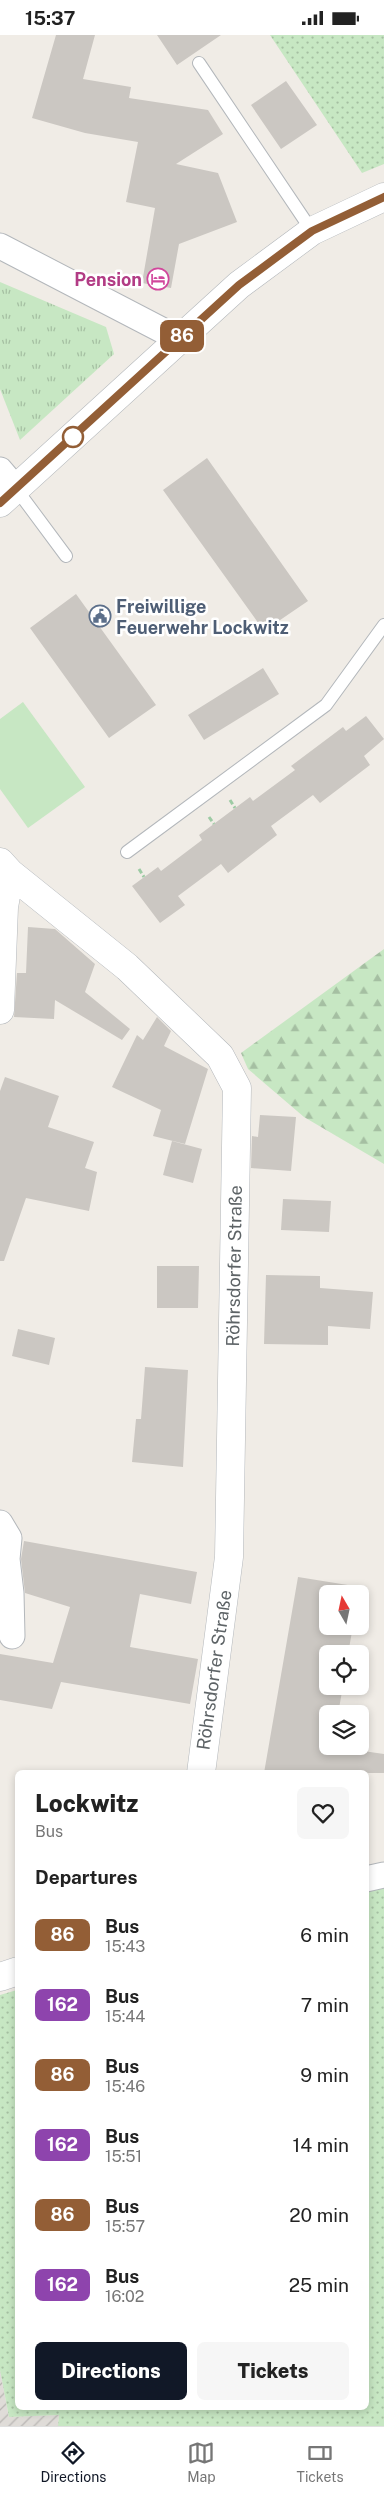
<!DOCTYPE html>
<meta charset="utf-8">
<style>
:root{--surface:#fff;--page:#f6f6f6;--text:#222;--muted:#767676;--line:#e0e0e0;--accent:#111827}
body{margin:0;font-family:"Public Sans",sans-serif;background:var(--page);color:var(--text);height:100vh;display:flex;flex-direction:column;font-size:19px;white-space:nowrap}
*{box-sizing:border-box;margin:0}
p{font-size:16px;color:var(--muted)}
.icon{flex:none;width:28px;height:28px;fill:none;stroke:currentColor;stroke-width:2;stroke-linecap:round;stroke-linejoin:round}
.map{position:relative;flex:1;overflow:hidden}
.details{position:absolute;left:15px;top:1735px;width:354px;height:640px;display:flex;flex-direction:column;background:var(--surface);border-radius:8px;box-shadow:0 2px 8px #0003}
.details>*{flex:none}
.badge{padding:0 10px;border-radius:8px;font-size:18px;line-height:32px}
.needle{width:32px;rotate:351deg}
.buttons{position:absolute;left:319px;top:1550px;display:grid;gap:10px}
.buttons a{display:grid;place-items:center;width:50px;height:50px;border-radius:8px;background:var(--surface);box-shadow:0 2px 8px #0003;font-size:25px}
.map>.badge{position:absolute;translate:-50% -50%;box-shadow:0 0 0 2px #fff}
h2{padding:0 20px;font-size:19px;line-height:45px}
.round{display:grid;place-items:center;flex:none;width:52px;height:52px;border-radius:8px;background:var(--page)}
.overview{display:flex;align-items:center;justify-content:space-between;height:85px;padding:0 20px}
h1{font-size:24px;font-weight:800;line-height:38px}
.button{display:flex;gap:10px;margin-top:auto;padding:10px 20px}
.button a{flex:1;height:58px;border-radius:8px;background:var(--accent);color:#fff;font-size:20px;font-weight:800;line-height:58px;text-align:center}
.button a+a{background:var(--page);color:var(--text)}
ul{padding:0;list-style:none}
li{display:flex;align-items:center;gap:15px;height:70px;padding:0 20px}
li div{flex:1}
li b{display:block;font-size:19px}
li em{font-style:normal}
li .badge{min-width:55px;font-weight:700;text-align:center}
.status{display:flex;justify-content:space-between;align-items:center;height:35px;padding:0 25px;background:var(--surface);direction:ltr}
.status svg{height:14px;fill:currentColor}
.dock{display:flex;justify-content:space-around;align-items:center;height:70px;border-top:1px solid var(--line);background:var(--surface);font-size:14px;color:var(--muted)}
.dock a{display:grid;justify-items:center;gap:2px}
.dock .on{color:var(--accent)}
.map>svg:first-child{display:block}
.industrial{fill:url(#industrial-furrows)}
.grass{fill:url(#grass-dots)}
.forest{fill:url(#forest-firs)}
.park{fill:url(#park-tufts)}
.pitch{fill:#c7e7c3}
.building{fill:#cbc7c2}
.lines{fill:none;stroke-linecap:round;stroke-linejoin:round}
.service-casing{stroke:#b3b7bb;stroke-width:14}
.minor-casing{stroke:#b3b7bb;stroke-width:27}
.tertiary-casing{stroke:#b3b7bb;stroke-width:29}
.path{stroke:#9dcba4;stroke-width:3;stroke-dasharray:5 2.5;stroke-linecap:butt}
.service{stroke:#fff;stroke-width:12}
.minor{stroke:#fff;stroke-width:25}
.tertiary{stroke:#fff;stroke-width:28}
.line-casing{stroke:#fff;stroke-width:11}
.line{stroke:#935e36;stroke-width:8}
.stop-dot{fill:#fff;stroke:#935e36;stroke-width:2.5}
.labels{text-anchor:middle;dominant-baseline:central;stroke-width:5;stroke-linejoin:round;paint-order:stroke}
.hotel-label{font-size:18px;font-weight:bold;fill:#b23c85;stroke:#fff;text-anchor:end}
.service-label{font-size:18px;font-weight:bold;fill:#4e5e75;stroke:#fff;text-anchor:start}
.street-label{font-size:18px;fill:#5d6366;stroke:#fff}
</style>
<div class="status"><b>15:37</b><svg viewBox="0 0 49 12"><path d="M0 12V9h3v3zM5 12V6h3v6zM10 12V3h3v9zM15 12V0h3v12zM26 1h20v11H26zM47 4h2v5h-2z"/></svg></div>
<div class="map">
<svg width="384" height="2391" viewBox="0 0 384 2391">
<defs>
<pattern id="industrial-furrows" width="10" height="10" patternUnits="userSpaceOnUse" patternTransform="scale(1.25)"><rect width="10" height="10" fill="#dfdcd8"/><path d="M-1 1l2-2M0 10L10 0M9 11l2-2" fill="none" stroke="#b8b6b3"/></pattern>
<pattern id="grass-dots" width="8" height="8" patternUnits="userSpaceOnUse" patternTransform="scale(1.25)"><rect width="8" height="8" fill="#c7e7c3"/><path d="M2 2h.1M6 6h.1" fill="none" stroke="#a5bfa2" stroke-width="1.8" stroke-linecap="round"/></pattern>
<pattern id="forest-firs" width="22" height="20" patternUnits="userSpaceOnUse" patternTransform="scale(1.25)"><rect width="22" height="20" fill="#c7e7c3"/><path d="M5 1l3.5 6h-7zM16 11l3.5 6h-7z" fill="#a5bfa2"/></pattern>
<pattern id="park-tufts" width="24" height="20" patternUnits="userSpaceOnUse" patternTransform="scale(1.25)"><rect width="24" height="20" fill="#c7e7c3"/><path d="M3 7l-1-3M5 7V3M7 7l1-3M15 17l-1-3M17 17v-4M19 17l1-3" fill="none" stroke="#a5bfa2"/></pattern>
</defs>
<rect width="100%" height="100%" fill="#f0ece6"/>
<path class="industrial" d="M0,2335L9,2382L59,2380L58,2391H0Z"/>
<path class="grass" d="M270,0H384V129L362,138Z
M384,1851V2391H58L59,2380L9,2382L0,2335V1960L17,1955L18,2372H366V1854Z"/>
<path class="forest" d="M384,914V1129L304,1082L248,1034L241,1018Z"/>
<path class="park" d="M0,247L106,292L114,319L20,405L0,354Z"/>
<path class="pitch" d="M23,667L85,752L28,793L0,754V684Z"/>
<path class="building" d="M56,0H95L83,44L131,52L129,63L208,75L223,99L176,129L218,138L237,187L179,209L171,253L142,248L155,173L126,167L138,107L85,98L32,83Z
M157,0H221L177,30Z
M286,46L317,90L281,114L251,70Z
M207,423L308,566L264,596L163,455Z
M76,559L156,670L109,703L30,593Z
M263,633L279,659L204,705L188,680Z
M366,681L384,704L364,721L370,730L320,768L313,760L271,791L277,800L228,838L221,829L178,861L185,870L160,888L132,851L158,832L161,836L202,805L199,800L250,762L253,766L295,735L291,731L343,692L346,696Z
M28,892L55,894L95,929L85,957L130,994L122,1005L55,965L54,984L14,982L17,938H26Z
M157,982L171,996L164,1011L208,1034L185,1109L153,1101L161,1075L112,1052L137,1000L143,1005Z
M5,1042L59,1061L48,1092L94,1107L85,1133L97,1137L89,1176L26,1163L4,1226H0V1056Z
M260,1080L296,1082L291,1136L251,1133L252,1101L258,1102Z
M172,1106L202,1114L193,1148L163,1140Z
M283,1164L331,1166L329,1197L281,1195Z
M157,1231H199L198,1273H157Z
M266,1240L320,1241V1253L373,1257L370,1294L328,1291V1310L264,1309Z
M18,1294L55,1303L49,1330L12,1321Z
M145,1332L188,1335L183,1432L132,1427L136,1384H141Z
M24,1506L197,1537L191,1569L140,1559L130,1612L198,1624L190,1669L61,1647L52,1674L0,1665V1619L53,1628L70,1572L25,1558L21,1524Z
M298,1542L360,1552L359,1559H328V1591H353L348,1619H328V1651H343L338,1679H328V1711L384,1719V1738H264Z"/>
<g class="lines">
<g class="service-casing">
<path id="service" d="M199,28L312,196
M17,455L66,521
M127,817L326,670L384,590"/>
</g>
<g class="minor-casing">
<path id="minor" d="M0,211L179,304
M0,435L17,455
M0,1488L9,1503L7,1524L11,1558L12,1601
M366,1844L384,1840"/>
</g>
<g class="tertiary-casing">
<path id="tertiary" d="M0,468L239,250L312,196L384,162
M0,827L10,838L127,932L220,1021L237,1053L229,1522L201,1738
M0,975L4,872L10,838
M0,1942L18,1936"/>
</g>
<path class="path" d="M230,765L235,773
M209,782L214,789
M139,834L144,842"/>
<use href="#service" class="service"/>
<use href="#minor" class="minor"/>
<use href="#tertiary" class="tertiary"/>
</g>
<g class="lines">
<g class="line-casing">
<path id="line" d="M0,468L239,250L312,196L384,162"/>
</g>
<use href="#line" class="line"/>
</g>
<defs>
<g id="hotel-ring" transform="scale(1.125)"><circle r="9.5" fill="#fff" stroke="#d1479c" stroke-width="1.5"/><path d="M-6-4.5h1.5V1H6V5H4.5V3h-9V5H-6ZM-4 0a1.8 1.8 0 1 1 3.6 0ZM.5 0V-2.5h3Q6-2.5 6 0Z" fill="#d1479c"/></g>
<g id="civic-ring" transform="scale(1.125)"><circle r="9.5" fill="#fff" stroke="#5c6f8a" stroke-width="1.5"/><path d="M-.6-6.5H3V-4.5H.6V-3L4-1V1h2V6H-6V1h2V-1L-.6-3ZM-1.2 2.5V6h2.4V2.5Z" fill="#5c6f8a"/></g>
</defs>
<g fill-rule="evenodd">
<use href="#hotel-ring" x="158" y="244"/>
<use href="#civic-ring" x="100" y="581"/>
</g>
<circle class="stop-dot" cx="73" cy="402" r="10"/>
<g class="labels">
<g class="hotel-label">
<text x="142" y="244">Pension</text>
</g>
<g class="service-label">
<text x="116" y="571">Freiwillige<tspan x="116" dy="21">Feuerwehr Lockwitz</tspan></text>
</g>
<g class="street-label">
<text transform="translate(234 1231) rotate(-89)">Röhrsdorfer Straße</text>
<text transform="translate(214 1635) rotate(-82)">Röhrsdorfer Straße</text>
</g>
</g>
</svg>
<div class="buttons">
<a><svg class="needle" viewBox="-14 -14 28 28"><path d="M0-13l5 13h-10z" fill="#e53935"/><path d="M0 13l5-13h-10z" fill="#767676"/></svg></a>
<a><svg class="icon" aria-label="locate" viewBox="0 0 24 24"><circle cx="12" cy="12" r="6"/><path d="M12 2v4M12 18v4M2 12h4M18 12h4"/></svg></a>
<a><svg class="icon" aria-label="layers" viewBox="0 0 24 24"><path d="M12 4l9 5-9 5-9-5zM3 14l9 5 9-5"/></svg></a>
</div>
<b class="badge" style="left:182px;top:301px;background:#935e36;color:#fff">86</b>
<section class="details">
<div class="overview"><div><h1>Lockwitz</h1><p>Bus</p></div><a class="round"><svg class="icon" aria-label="heart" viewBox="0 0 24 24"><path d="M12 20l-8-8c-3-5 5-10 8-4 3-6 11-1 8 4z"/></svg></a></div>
<h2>Departures</h2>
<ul>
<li><span class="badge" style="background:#935e36;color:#fff">86</span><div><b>Bus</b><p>15:43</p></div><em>6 min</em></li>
<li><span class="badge" style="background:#8e44ad;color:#fff">162</span><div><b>Bus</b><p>15:44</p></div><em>7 min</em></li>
<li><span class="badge" style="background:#935e36;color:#fff">86</span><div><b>Bus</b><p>15:46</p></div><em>9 min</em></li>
<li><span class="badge" style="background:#8e44ad;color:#fff">162</span><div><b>Bus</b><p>15:51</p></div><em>14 min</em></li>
<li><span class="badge" style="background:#935e36;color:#fff">86</span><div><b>Bus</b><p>15:57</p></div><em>20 min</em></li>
<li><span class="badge" style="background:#8e44ad;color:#fff">162</span><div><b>Bus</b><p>16:02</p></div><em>25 min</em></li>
</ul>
<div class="button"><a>Directions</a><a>Tickets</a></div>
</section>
</div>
<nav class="dock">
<a class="on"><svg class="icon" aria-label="directions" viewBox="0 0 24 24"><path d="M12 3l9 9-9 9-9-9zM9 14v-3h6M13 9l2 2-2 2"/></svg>Directions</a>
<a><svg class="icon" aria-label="map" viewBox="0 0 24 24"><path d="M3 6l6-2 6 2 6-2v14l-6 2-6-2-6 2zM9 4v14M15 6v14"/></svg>Map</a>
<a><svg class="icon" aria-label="tickets" viewBox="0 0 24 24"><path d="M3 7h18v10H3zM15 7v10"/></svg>Tickets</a>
</nav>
